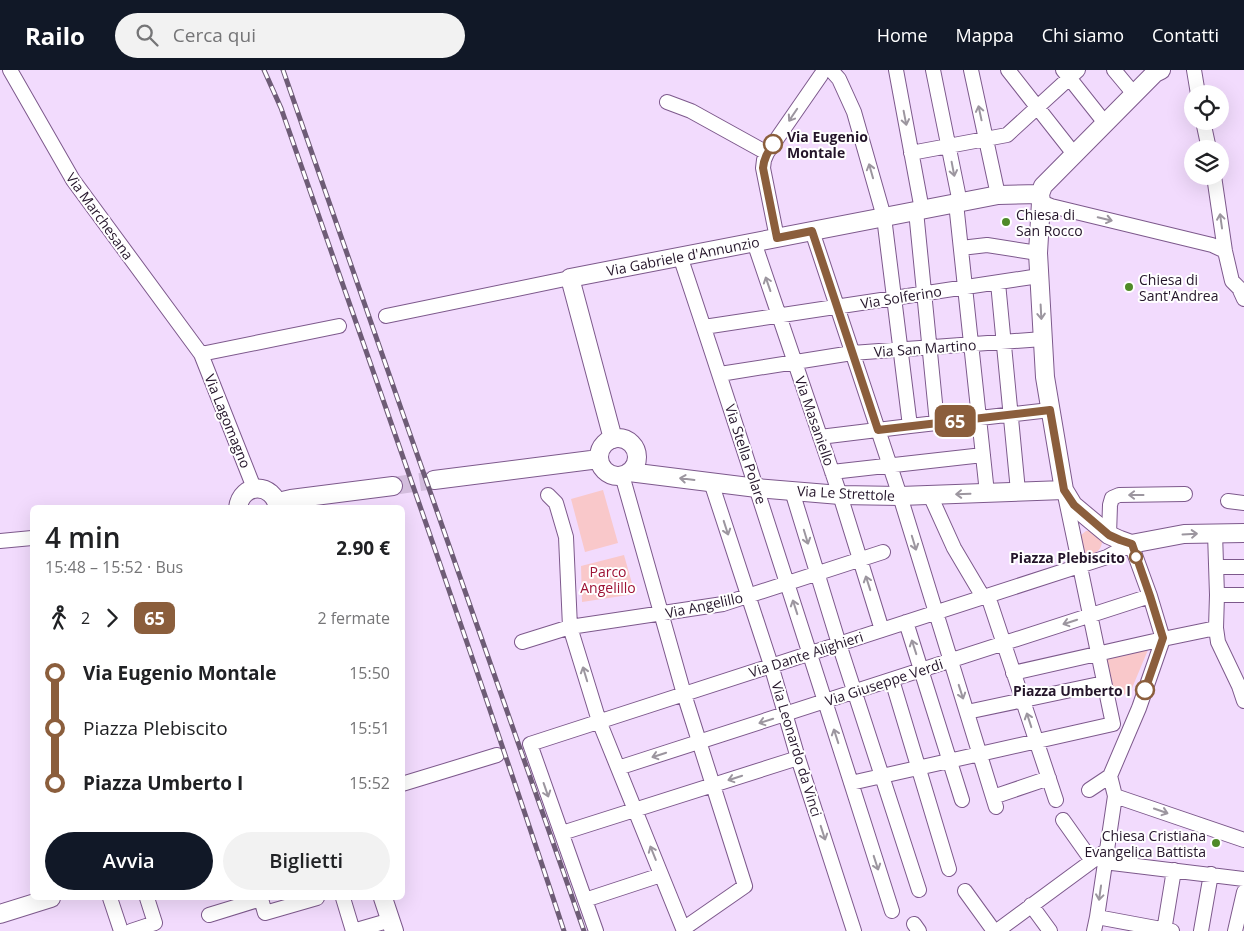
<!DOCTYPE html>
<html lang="it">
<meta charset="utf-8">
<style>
:root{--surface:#fff;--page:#f2f2f2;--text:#202124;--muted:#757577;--accent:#111827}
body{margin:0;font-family:"Open Sans",sans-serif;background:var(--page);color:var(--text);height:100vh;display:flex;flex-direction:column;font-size:19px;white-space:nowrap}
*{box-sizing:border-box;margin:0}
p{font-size:16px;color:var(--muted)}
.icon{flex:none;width:28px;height:28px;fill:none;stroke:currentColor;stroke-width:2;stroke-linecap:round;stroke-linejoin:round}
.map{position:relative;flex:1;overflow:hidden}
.panel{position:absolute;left:30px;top:435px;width:375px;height:395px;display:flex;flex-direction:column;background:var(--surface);border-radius:8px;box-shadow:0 5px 20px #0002}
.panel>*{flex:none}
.badge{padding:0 10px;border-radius:8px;font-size:18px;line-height:32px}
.fabs{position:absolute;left:1184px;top:15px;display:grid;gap:10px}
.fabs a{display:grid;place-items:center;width:45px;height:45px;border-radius:50%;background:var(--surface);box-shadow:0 5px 20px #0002;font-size:25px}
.map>.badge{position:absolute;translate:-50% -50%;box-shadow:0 0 0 2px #fff}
.legs{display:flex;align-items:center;gap:8px;height:55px;padding:0 15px;font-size:16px}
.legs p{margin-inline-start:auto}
.headline{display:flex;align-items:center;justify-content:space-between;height:85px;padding:0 15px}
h1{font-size:28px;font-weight:600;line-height:38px}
.button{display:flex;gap:10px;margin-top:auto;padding:10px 15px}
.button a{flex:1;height:58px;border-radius:30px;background:var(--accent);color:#fff;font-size:20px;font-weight:600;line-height:58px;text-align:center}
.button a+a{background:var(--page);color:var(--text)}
ul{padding:0 15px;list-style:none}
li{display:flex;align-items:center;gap:18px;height:55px;font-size:19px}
li i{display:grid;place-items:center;width:8px;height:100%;margin:0 6px;background:currentColor}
li i::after{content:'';width:12px;height:12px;margin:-6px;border:4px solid;border-radius:50%;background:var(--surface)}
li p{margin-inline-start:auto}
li:first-child i{background:linear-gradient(#0000 50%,currentColor 0)}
li:last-child i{background:linear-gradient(currentColor 50%,#0000 0)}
header{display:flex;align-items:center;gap:30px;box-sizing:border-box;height:70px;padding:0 25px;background:var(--accent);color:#fff}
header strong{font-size:24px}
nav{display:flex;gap:28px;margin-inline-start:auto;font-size:18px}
.search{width:350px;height:45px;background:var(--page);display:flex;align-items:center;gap:12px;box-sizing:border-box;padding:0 18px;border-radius:28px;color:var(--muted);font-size:19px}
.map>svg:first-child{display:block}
.green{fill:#f9c8ca}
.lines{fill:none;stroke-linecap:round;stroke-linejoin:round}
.major-tunnel{stroke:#d3bddd;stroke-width:18;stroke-dasharray:18 9;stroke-linecap:butt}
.minor-casing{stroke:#7d598c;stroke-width:16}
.major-casing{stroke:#7d598c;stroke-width:20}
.minor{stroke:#fff;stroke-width:14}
.major{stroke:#fff;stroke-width:18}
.rail-casing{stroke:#6e5c76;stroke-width:5}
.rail{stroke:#fff;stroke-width:3;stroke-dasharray:9;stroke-linecap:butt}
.oneway{stroke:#9c969f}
.line-1-casing{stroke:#fff;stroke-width:11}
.line-1{stroke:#8b5e3c;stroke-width:8}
.stop-1-dot{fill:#fff;stroke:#8b5e3c;stroke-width:2.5}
.poi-dot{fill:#4f8a28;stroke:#fff;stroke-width:2}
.labels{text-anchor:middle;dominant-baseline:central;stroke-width:4;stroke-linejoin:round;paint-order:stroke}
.stop-label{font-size:14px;font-weight:bold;fill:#24152a;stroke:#fff;text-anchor:end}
.poi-label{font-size:14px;fill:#24152a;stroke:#fff;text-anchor:start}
.street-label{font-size:14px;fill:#24152a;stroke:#fff}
.park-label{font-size:14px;fill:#9e1335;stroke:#fff}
</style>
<header>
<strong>Railo</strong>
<div class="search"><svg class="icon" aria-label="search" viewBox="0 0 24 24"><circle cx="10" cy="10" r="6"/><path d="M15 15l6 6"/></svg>Cerca qui</div>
<nav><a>Home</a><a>Mappa</a><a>Chi siamo</a><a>Contatti</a></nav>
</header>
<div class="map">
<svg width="1244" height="861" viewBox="0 0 1244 861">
<rect width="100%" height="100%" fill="#f2dbfd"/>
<path class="green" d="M603,420L618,473L585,482L571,429Z
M1086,461H1094L1102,469C1103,481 1093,487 1082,481L1080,466Z
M624,485L635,524L582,532L581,496Z
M1150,575L1130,623C1124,625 1119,626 1113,623L1102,585Z"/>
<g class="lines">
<path class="major-tunnel" d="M393,416L434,410"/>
<g class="minor-casing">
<path id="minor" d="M10,0L73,110L201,284L254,418
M831,0L839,9L854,42L884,147L910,356
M896,0L922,140
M933,0L960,133
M971,0L998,125
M1008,0L1074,84
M1063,0L1105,53
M1114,0L1134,24
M1194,0L1198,24
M667,32L691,41L767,83
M1203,51L1209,79
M911,83L1007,65L1078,0
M1214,106L1225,181L1232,211L1239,218L1244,229
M1041,132L1051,136L1212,175L1225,181
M956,133L987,423
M916,141L937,353
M812,161L900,426L996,737
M777,168L763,98L764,90L767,83L821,5
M754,172L840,425L882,560
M961,178L987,175L1038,183
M680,186C753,404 822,622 892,841
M998,213L1018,421
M386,246L570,208
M704,257L1039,206
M201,284L339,256
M720,304L852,283L1043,269
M820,367L910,356L1050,340
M832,402L983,385
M622,405L684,624L745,816L683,859
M711,412L771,595L798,688L854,861
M792,421L839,574L919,820
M548,425L556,433L566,467L570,557L599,651L684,861
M930,425L954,478L983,527
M1065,425L1113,654
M1228,431L1244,433
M1215,463L1217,525L1216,558L1218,572L1239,616L1244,631
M1109,465L1110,435L1112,428L1119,425L1185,424
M0,471L32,468
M1216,497H1244
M1217,525H1244
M988,526L1056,730
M906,552L962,730
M522,572L570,557L723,534L883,482
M1013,603L1163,569L1216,558
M892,610L949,799
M967,642L1104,613
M618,698L1150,526
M851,713L1113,654
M402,714L497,685
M1089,720L1110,706L1139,638L1163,569
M1115,726L1244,770
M993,727L1049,708
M1063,750L1092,791
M562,763L798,688
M1104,792L1244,809
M965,821L994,861
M110,828L121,861
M343,828L353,861L391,850
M585,830L661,805
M1031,835L1050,861
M209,845L261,829L265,843L317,828
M1097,847L1172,861
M914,854L919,861
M131,861L155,853L147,828
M596,861L530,674L1107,487L1131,474L1150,526L1163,569
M997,861L1107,780
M1094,861L1097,847L1115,726L1110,706
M1164,861L1174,800
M1201,861L1211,804
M1235,861L1244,822"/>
</g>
<g class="major-casing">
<path id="major" d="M1161,0L1155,3L1049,110L1043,116L1040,124L1041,132L1038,183L1045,307L1064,420L1073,435L1109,465L1120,470L1131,474L1184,464L1244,463
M599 387a19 19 0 1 1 38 0a19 19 0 1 1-38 0Z
M613,369L570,208L998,125L1040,124
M629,402L757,418L840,425L900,426L1064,420
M434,410L599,389
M278,432L291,429L393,416
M238,438C241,412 274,412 278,438
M383,828L394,861
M0,844L51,828"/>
</g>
<use href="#minor" class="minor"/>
<use href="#major" class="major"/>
<g class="rail-casing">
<path id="rail" d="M264,0L281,38C377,312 473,585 564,861
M283,0L404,347L584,861"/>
</g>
<use href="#rail" class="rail"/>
</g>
<defs><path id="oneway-shaft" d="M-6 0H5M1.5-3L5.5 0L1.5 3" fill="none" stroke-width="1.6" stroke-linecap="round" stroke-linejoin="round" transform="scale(1.25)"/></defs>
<g class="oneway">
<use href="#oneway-shaft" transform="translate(980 43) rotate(-102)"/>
<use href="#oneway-shaft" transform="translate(793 45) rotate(124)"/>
<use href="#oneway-shaft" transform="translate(905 48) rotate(79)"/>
<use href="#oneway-shaft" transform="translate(953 99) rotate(79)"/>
<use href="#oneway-shaft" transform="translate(871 101) rotate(-106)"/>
<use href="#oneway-shaft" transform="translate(1105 149) rotate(13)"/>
<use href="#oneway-shaft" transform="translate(1221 151) rotate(-98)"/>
<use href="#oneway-shaft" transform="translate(768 214) rotate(-109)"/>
<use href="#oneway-shaft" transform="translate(1041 242) rotate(87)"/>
<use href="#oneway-shaft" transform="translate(687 409) rotate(-173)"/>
<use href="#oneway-shaft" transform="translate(963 424) rotate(178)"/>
<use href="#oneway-shaft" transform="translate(1136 425) rotate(-180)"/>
<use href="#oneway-shaft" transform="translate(726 458) rotate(72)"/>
<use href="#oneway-shaft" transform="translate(1190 464) rotate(-3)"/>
<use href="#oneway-shaft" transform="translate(806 467) rotate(73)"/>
<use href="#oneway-shaft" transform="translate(914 473) rotate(73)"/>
<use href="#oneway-shaft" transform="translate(868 513) rotate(-108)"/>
<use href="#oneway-shaft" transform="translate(795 537) rotate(-108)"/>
<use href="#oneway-shaft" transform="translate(1070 552) rotate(162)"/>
<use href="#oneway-shaft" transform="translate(914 577) rotate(-108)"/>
<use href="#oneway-shaft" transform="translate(585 604) rotate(-107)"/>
<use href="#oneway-shaft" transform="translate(961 622) rotate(72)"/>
<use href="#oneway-shaft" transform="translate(1029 650) rotate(-108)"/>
<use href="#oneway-shaft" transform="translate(766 651) rotate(162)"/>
<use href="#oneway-shaft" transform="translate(836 666) rotate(-108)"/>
<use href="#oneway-shaft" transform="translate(659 685) rotate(162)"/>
<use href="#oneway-shaft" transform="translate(735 708) rotate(162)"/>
<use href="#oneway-shaft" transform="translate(546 720) rotate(71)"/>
<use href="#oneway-shaft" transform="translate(1161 741) rotate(19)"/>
<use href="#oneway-shaft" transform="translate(823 763) rotate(72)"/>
<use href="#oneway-shaft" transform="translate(653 783) rotate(-112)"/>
<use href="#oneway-shaft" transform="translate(876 793) rotate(72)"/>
<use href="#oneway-shaft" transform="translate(1100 823) rotate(98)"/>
</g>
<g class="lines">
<g class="line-1-casing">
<path id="line-1" d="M773,74C768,82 764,88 763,98L777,168L812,161L878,360L1050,340L1064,420L1074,435L1109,465L1120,470L1132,474L1150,526L1163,568L1145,620"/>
</g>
<use href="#line-1" class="line-1"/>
</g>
<g class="stop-1-dot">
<circle cx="773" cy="74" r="9"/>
<circle cx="1136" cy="487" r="6"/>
<circle cx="1145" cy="620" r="9"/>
</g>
<g class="poi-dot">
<circle cx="1006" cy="152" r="5"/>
<circle cx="1129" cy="217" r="5"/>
<circle cx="1216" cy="773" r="5"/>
</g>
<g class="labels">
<g class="stop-label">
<text x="787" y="66" text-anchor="start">Via Eugenio<tspan x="787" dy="16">Montale</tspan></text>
<text x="1125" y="487">Piazza Plebiscito</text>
<text x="1131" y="620">Piazza Umberto I</text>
</g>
<g class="poi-label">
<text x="1016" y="144">Chiesa di<tspan x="1016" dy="16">San Rocco</tspan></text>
<text x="1139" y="209">Chiesa di<tspan x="1139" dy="16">Sant'Andrea</tspan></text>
<text x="1206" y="765" text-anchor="end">Chiesa Cristiana<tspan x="1206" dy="16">Evangelica Battista</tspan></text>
</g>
<g class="street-label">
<text transform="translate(100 146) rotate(54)">Via Marchesana</text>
<text transform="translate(683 186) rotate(-11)">Via Gabriele d'Annunzio</text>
<text transform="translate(901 227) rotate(-9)">Via Solferino</text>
<text transform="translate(925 278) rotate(-4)">Via San Martino</text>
<text transform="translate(228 351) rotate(68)">Via Lagomagno</text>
<text transform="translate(815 351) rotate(71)">Via Masaniello</text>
<text transform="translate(746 384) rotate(72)">Via Stella Polare</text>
<text transform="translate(846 423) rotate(3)">Via Le Strettole</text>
<text transform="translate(704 535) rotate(-12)">Via Angelillo</text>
<text transform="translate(806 584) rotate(-18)">Via Dante Alighieri</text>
<text transform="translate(884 612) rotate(-18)">Via Giuseppe Verdi</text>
<text transform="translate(797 679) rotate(73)">Via Leonardo da Vinci</text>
</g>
<g class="park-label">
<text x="608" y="501">Parco<tspan x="608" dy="16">Angelillo</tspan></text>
</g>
</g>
</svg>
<div class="fabs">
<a><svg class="icon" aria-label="locate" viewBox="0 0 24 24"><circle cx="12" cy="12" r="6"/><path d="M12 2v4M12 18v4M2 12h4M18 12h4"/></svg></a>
<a><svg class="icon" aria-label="layers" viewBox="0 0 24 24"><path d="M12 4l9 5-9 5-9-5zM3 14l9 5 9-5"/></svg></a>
</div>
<b class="badge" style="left:955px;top:351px;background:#8b5e3c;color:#fff">65</b>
<section class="panel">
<div class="headline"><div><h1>4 min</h1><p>15:48 – 15:52 · Bus</p></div><b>2.90 €</b></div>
<div class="legs"><svg class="icon" aria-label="walk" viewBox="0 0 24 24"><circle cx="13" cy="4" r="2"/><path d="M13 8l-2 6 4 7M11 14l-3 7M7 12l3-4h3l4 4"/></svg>2<svg class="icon" aria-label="forward" viewBox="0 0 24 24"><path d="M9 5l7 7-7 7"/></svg><b class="badge" style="background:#8b5e3c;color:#fff">65</b><p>2 fermate</p></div>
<ul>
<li><i style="color:#8b5e3c"></i><b>Via Eugenio Montale</b><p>15:50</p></li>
<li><i style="color:#8b5e3c"></i><span>Piazza Plebiscito</span><p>15:51</p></li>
<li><i style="color:#8b5e3c"></i><b>Piazza Umberto I</b><p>15:52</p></li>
</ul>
<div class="button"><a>Avvia</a><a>Biglietti</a></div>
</section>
</div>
